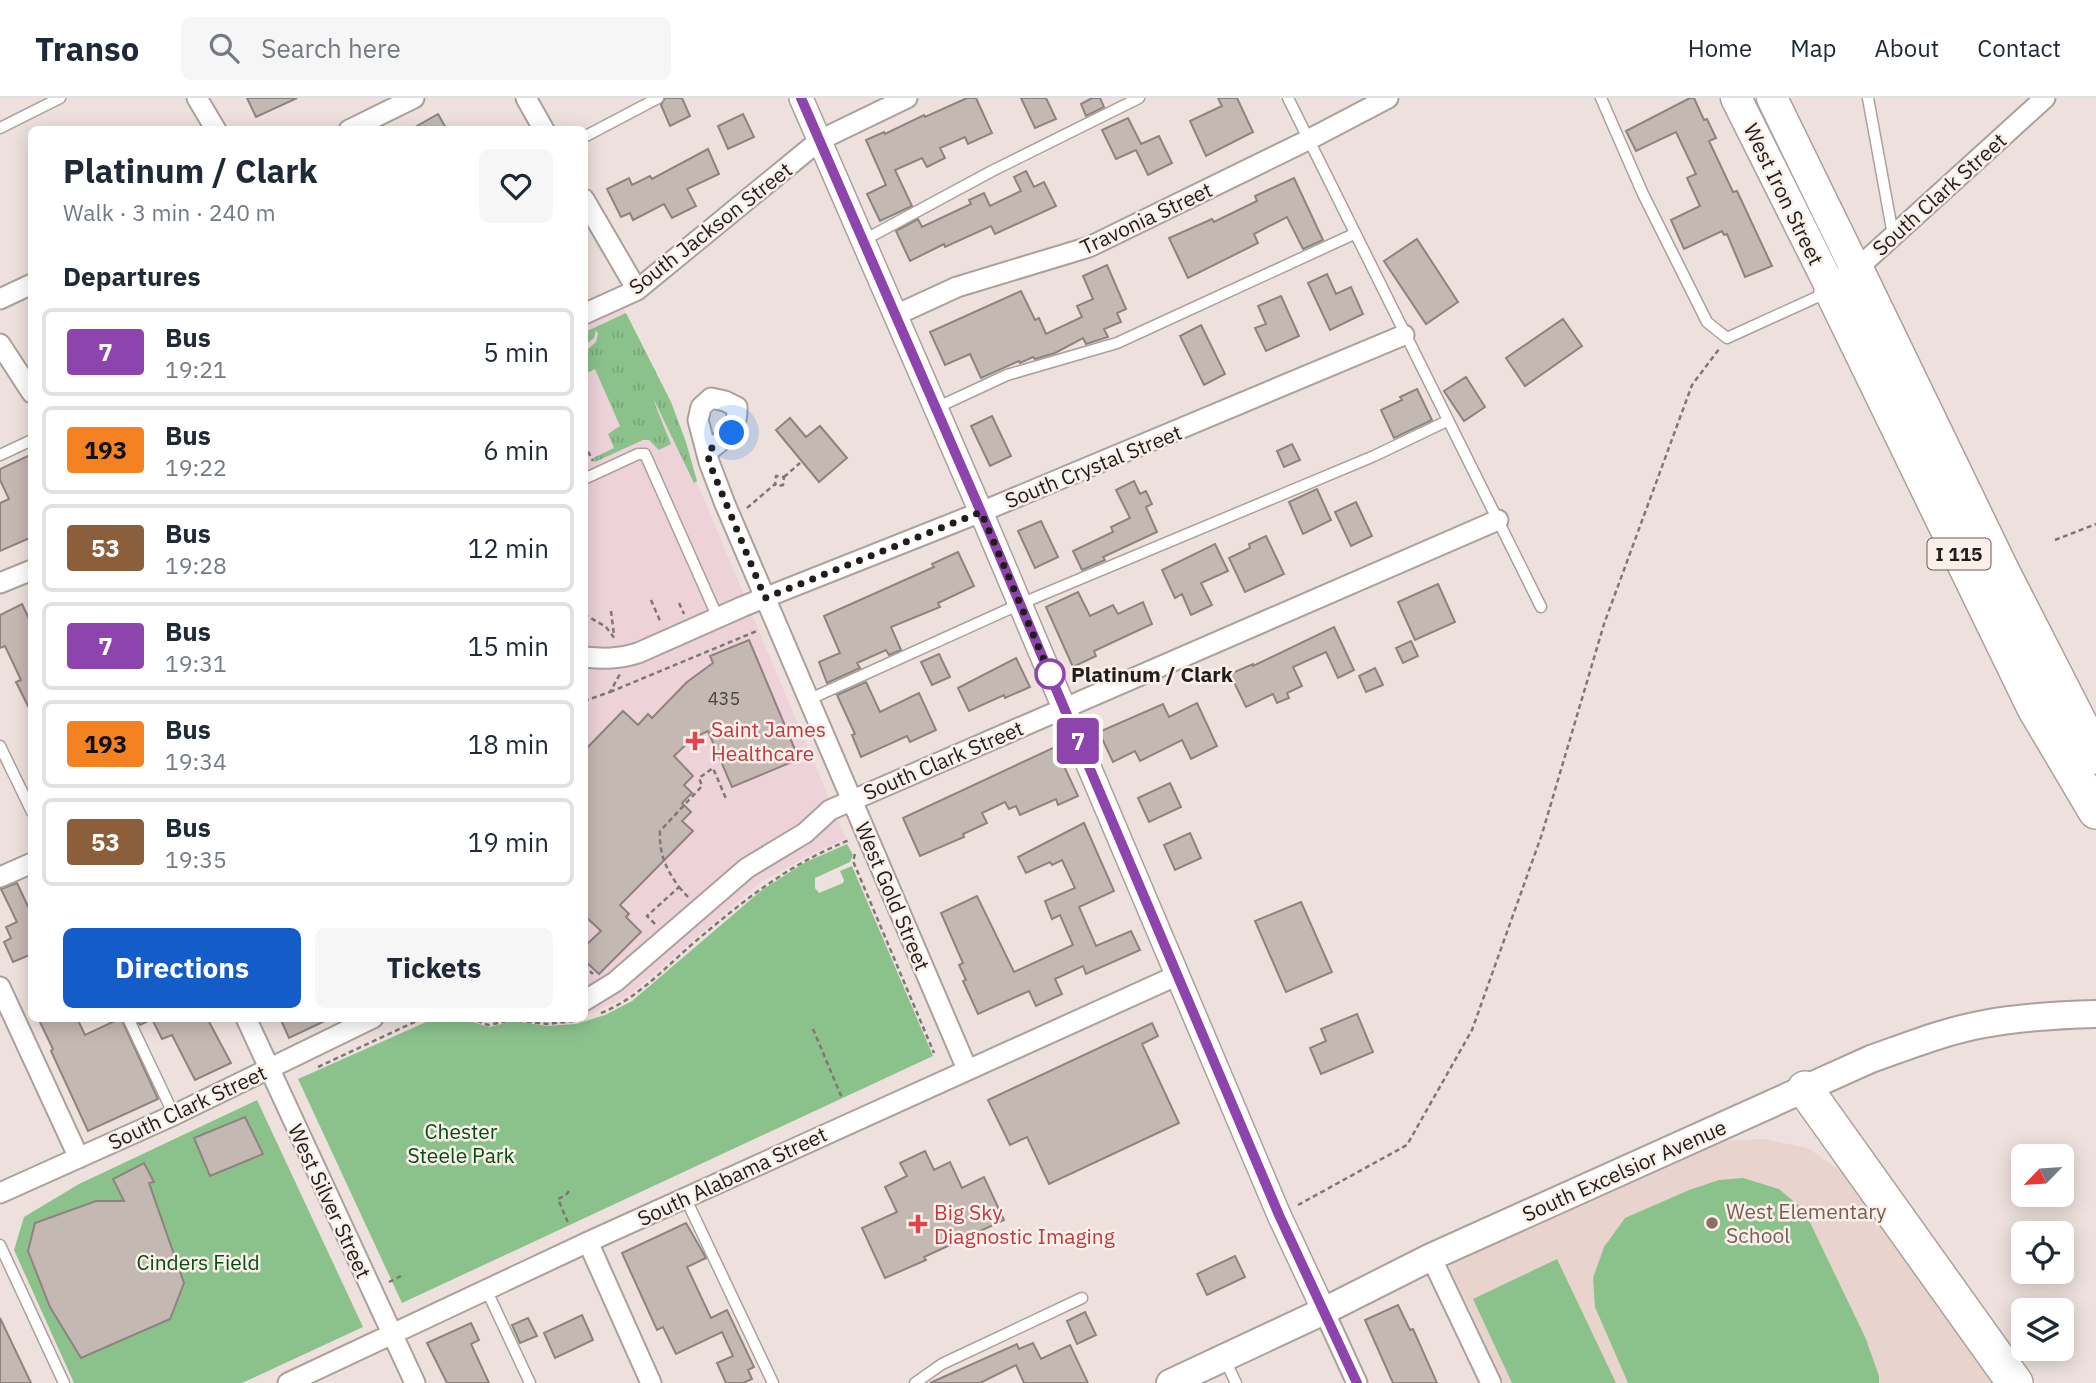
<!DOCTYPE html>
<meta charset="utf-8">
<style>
:root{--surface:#fff;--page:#f6f6f7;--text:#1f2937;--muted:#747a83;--line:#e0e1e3;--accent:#145cc7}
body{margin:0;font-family:"IBM Plex Sans",sans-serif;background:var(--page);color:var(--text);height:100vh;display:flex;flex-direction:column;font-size:26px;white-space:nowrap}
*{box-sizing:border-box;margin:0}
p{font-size:23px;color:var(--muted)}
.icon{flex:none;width:38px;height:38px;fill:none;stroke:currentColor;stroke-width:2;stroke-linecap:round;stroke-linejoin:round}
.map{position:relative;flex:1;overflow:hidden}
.details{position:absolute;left:28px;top:28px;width:560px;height:896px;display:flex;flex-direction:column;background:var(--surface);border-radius:10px;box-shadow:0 4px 18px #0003}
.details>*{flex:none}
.badge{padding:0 14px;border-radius:5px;font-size:24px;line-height:46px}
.needle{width:46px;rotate:245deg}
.controls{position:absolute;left:2011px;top:1046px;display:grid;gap:14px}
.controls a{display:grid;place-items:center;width:63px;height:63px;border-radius:10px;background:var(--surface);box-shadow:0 4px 18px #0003;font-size:35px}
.you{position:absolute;width:35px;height:35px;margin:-18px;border:5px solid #fff;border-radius:50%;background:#1a73e8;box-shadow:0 0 0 10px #1a73e833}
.map>.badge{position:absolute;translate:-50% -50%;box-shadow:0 0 0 4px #fff}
h2{padding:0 35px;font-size:26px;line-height:63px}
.round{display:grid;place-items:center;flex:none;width:74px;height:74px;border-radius:10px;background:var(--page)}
.overview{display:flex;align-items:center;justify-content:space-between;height:119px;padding:0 35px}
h1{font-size:33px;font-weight:700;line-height:52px}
.action{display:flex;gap:14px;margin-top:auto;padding:14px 35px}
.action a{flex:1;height:80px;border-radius:10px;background:var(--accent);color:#fff;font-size:28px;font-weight:700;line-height:80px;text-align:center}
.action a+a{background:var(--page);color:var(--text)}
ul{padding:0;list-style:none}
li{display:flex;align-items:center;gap:21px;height:88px;margin:0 14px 10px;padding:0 21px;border:4px solid var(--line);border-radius:10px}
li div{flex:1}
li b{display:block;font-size:26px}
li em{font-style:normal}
li .badge{min-width:77px;font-weight:700;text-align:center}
header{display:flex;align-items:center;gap:42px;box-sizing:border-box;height:98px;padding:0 35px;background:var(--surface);border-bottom:2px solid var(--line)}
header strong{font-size:33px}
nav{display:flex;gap:38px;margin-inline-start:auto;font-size:24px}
.search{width:490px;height:63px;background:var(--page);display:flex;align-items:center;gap:18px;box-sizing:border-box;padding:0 24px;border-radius:10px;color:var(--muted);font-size:26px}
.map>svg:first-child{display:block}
.built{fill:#e8d4cc}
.medical{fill:#edd3d9}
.grass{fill:url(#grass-tufts)}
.park{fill:#8bc28c}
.building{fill:#c4b8b3;stroke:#8e837e;stroke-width:2}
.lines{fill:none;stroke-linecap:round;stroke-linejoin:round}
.service-casing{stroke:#aca09c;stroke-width:13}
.minor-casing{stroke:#aca09c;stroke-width:23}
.tertiary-casing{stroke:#aca09c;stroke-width:26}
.secondary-casing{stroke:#aca09c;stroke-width:30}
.primary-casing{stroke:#aca09c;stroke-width:33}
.motorway-casing{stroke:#aca09c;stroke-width:38}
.path{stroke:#7f7774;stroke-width:2.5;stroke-dasharray:5 3.5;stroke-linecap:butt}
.service{stroke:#fff;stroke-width:10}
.minor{stroke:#fff;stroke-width:19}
.tertiary{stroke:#fff;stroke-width:23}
.secondary{stroke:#fff;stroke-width:26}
.primary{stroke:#fff;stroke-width:30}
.motorway{stroke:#fff;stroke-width:35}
.line-casing{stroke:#fff;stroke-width:16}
.line{stroke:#8e44ad;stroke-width:10}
.walk{stroke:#211d1b;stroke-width:7;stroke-dasharray:0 12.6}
.stop-dot{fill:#fff;stroke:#8e44ad;stroke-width:3.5}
.health-dot{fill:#e0444e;stroke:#fbefea;stroke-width:2.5}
.education-dot{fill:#8d6e63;stroke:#fbefea;stroke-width:2.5}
.labels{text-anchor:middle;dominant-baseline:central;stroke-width:5;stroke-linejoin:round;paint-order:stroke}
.number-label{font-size:18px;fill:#4a4441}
.shield{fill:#fbefea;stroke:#625c59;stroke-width:2}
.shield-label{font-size:19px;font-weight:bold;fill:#211d1b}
.street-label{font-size:21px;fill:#211d1b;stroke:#fbefea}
.stop-label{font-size:21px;font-weight:bold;fill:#211d1b;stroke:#fbefea;text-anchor:start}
.health-label{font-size:21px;fill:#be3a42;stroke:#fbefea;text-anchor:start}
.park-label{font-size:21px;fill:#004e10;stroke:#fbefea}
.education-label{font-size:21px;fill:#785e54;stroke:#fbefea;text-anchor:start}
</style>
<header>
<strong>Transo</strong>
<div class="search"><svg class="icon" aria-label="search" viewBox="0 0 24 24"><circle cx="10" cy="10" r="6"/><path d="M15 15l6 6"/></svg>Search here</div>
<nav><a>Home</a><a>Map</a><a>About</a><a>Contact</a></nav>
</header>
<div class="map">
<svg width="2096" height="1285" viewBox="0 0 2096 1285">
<defs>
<pattern id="grass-tufts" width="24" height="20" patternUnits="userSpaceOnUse" patternTransform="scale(1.75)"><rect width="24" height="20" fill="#8bc28c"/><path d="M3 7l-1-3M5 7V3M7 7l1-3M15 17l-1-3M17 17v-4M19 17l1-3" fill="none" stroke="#78a678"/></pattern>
</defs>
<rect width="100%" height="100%" fill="#eee1dd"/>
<path class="built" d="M1763,1041L1808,1050L1853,1082L1995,1285H1504L1449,1168L1714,1043Z"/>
<path class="medical" d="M623,210L669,301L688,363L846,741L815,754L761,784L632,895L616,904L585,918V228Z"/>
<path class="grass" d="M626,215L671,304L686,344L697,383L694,385L655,304H654L671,346L659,352L649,342H643L595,364L593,360L614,350L608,336L620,328L595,271L585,276V254L596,244L598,236L596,232L594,240L585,247V234Z"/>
<path class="park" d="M847,746L853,757L850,764L815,780V790L819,795L843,785L844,782L840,773L852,768L933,958L402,1205L298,981L433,921H463L489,929L513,923L547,928L576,926L605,917L632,903L762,792L804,765Z
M257,1002L363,1229L242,1285H74L14,1152L24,1119L79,1086Z
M1743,1080L1779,1091L1804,1112L1866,1241L1879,1278V1285H1628L1595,1209L1593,1180L1604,1149L1625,1120L1689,1092L1719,1082Z
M1557,1161L1616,1285H1512L1473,1201Z"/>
<path class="building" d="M247,0H297L256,19Z
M665,0H682L690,18L670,28L661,7Z
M967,0H976L992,35L968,46L965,39L940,50L945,60L927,69L922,60L895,72L912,108L880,123L867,96L886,87L866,42L884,34L885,36L924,17L925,19Z
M1021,0H1046L1056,21L1035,30Z
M1092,0H1100L1104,9L1086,18L1081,6Z
M1218,0H1237L1253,34L1206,58L1190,23L1222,8Z
M1690,0H1694L1704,22L1707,21L1716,40L1709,43L1733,94L1737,93L1772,168L1745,179L1727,136L1724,137L1722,133L1684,151L1671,122L1700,108L1687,80L1696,76L1676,34L1636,53L1626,33Z
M438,16L447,32H410Z
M743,16L754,39L728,51L718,28Z
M1128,20L1141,46L1159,38L1172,65L1148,77L1136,52L1116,61L1102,32Z
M708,51L719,76L687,91L696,108L672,120L664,106L633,122L630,115L621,119L607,91L629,80L632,87L650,78L652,81Z
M1026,73L1034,89L1044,84L1056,108L995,136L991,128L945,149L944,146L910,163L896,133L918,121L922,129L971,106L969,102L984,95L990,108L1021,93L1014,79Z
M1294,80L1323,142L1303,151L1287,119L1254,136L1258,145L1188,180L1169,140L1212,121L1214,124L1257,103L1255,98Z
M1417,141L1458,204L1426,226L1384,163Z
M1107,167L1126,211L1117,215L1121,224L1104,231L1108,239L1086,246L1083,240L1055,255L1035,261L1033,259L1020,265L1019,263L981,280L970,256L945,267L930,234L1021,193L1035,222L1039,220L1046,236L1082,219L1077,208L1093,201L1083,178Z
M1327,176L1336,196L1351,189L1363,216L1330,232L1308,185Z
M1281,198L1299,238L1266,253L1255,230L1266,226L1258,208Z
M1563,221L1582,248L1525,288L1506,260Z
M1201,227L1225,276L1204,287L1180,238Z
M1466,279L1485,309L1464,323L1444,293Z
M1417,291L1432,322L1394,340L1381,312L1402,302L1400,299Z
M992,318L1011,358L990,368L971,328Z
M790,320L806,339L820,328L847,360L819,384L776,332Z
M1292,346L1300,362L1284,369L1277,353Z
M32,356V439L0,453V405L9,401L0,382V371Z
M1134,383L1140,396L1146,393L1152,406L1146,409L1157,434L1103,459L1105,462L1082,472L1073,453L1113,434L1111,429L1130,420L1116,392Z
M1317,391L1331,422L1303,436L1289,404Z
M1356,404L1372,438L1351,448L1335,414Z
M1041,423L1058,459L1035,470L1018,433Z
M1266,438L1284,476L1245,494L1229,460L1250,450L1249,446Z
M1215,446L1228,473L1201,485L1212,507L1191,517L1182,496L1175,500L1162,472Z
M958,454L974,488L938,505L940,509L891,529L901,552L889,557L886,552L857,565L860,570L827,585L819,564L840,555L824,518L934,469L932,466Z
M1438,486L1455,524L1415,542L1398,504Z
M1078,494L1090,518L1113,507L1118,516L1143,504L1152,526L1094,553L1096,558L1073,569L1046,509Z
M22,506L32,527V616L16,584L21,582L5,548L0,550V517Z
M1334,529L1354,572L1338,580L1326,554L1293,569L1302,588L1287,595L1289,600L1277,605L1273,596L1246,609L1230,576L1253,566V568Z
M749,542L799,661L732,689L708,633L693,640L674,658L693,678L684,687L692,695L682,705L691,714L682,723L693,733L620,807L629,816L626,819L641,834L599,876L584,862V849L601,833L584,817V653L623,613L638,627L648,616L652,620L687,584L713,565L710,558Z
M1411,543L1418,558L1403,565L1396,550Z
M939,556L950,579L932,587L921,564Z
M1016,560L1030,589L1005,600L1004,597L969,613L958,590Z
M1375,570L1383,587L1366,594L1359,578Z
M866,584L880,614L919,595L936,632L910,644L907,638L861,659L852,637L855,636L837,597Z
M1197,605L1217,648L1191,661L1182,642L1140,663L1135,653L1113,664L1099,634L1163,606L1169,619Z
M1055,649L1078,698L1058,707L1056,701L1020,717L1016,708L1009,711L1005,704L982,715L987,725L963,736L964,739L920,758L903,720Z
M1170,685L1181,709L1149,724L1138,700Z
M1084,725L1114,793L1079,809L1096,848L1131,833L1140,852L1086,876L1083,868L1055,881L1062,896L1036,908L1029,893L978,916L963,883L966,882L959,867L963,865L941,815L977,798L1014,874L1073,847L1060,817L1052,821L1045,803L1075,790L1062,762L1052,767L1050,764L1026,775L1018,759Z
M1190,735L1201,760L1175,772L1164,747Z
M17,785L32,817V856L13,864L4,844L11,840L6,829L17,824L1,791Z
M1301,804L1332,874L1286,894L1255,823Z
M1357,916L1373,954L1321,976L1310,950L1326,943L1321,931Z
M38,920H77L85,937L121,920L158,1001L88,1033L51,953L53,951Z
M136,920H207L231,965L195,982L172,937L162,941L152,921L140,927Z
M280,920H331L289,940Z
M1152,925L1158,938L1142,946L1179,1025L1049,1086L1027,1039L1010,1047L988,1002Z
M245,1019L263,1056L210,1078L194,1040Z
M925,1053L934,1072L950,1064L962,1090L984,1079L1004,1122L924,1159L926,1162L885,1180L862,1130L897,1114L885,1089L907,1078L900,1065Z
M144,1065L154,1084L149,1085L184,1185L170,1221L81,1260L50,1209L28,1153L35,1125L96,1103H124L113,1081Z
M686,1125L706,1160L687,1169L711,1220L727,1212L754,1269L748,1272L752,1281L743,1285H726L717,1265L733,1258L722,1234L676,1256L663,1229L657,1232L622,1155Z
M1235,1158L1245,1179L1207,1197L1197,1176Z
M1398,1207L1410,1232L1413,1231L1437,1285H1393L1365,1222Z
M1085,1214L1096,1237L1077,1246L1067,1223Z
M582,1217L593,1242L555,1260L544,1235Z
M0,1220L31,1285H0Z
M528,1220L537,1238L520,1245L512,1227Z
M471,1225L479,1242L471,1246L489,1285H447L427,1245Z
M1033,1245L1041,1261L1070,1247L1088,1285H1024L1016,1267L980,1285H930L1017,1246L1019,1251Z"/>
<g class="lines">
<g class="service-casing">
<path id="service" d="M1288,0L1541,509
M1601,0L1643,96L1707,224L1727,240L1828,194
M1868,0L1893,137
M0,30L60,0
M584,39L658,0
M864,142L992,73L1139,0
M936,310L1007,277L1117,245L1354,136
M0,357L32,342
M584,381L638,356H645L718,520
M810,601L1020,506L1374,358L1447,323
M0,648L32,714
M128,920L174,1017
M685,1099L773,1285
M0,1147L64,1285
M486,1191L530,1285
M1224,1260L1236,1285
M915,1285L942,1266L1082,1200"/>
</g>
<g class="minor-casing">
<path id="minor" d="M197,0L216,32
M526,0L544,32
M349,32L414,0
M584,101L637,192
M1849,178L2045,0
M0,201L32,186
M584,216L637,192L820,42L907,0
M896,217L957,189L1089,149L1308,42L1388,0
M0,246L32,295
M708,353C726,339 738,334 737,309L725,303L711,300L701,309L698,322L709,364L725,406L967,971
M0,485L32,472
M584,559C604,561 619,561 638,555L744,508L981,414L1404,237
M0,779L32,765
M0,889L79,1060
M584,903L615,884L747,770L805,735L830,712L1498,422
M246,920L415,1285
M0,1095L174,1017L373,920
M588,1144L651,1285
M1431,1159L1491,1285
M1324,1213L1357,1285
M288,1285L588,1144L1178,877"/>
</g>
<g class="tertiary-casing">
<path id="tertiary" d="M801,0L981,414L1279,1117L1324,1213"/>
</g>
<g class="secondary-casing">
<path id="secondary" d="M1170,1285L1324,1213L1431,1159L1871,961C1908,948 1945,933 1984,926C2021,919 2058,917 2096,916"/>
</g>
<g class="primary-casing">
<path id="primary" d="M1736,0L1832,192
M1772,0L1856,172"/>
</g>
<g class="motorway-casing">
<path id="motorway" d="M1856,172L2001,472L2096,658
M1832,192L2035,610L2096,713
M1805,991L2015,1285"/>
</g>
<path class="path" d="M584,346L593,363
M784,379L800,365
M747,410L775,386L776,378L784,379L783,387L778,388L775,386
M2055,442L2096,426
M651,502L661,525
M679,505L684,516
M611,513L614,537
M584,516L606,529L615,541
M610,594L759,532
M584,603L610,594L620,576
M855,756L853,763L934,955
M679,789L688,799
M655,826L647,818L679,789C666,771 659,756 660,733L702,688L699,680L713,670L727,703
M584,867L593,876
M601,915C636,901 662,873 690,848C743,803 784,769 849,742
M469,920L488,927L512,922L547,926L582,922
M813,931L842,1000
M318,969L423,920
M569,1093L566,1097L558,1101L569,1127
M1298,1107L1407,1047L1472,932L1542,736L1604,526L1692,287L1719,251
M389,1184L401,1178"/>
<use href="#service" class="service"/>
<use href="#minor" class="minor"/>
<use href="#tertiary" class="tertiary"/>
<use href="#secondary" class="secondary"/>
<use href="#primary" class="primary"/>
<use href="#motorway" class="motorway"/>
</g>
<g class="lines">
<g class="line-casing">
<path id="line" d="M801,0L981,414L1279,1117L1357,1285"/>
</g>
<use href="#line" class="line"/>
<path class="walk" d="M732,335L708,353L709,364L765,500L981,414L1050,576"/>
</g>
<circle class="stop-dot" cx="1050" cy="576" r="14"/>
<g class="health-dot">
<path d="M691.5 632.5h7v7h7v7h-7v7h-7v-7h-7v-7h7z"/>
<path d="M914.5 1115.5h7v7h7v7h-7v7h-7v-7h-7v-7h7z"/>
</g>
<circle class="education-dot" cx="1712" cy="1125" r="7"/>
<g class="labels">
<g class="number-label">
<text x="724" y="600">435</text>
</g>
<rect class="shield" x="1927.5" y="440.5" width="63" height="31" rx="5"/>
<g class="shield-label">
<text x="1959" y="456">I 115</text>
</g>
<g class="street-label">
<text transform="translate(1784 96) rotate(64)">West Iron Street</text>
<text transform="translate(1939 96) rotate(-42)">South Clark Street</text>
<text transform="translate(1146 120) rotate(-25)">Travonia Street</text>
<text transform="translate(710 130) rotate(-38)">South Jackson Street</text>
<text transform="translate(1093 368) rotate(-22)">South Crystal Street</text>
<text transform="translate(943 662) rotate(-23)">South Clark Street</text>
<text transform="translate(893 798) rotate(67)">West Gold Street</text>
<text transform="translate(187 1009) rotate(-25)">South Clark Street</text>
<text transform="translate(1624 1072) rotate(-24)">South Excelsior Avenue</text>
<text transform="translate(732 1078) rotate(-25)">South Alabama Street</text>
<text transform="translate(330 1103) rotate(65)">West Silver Street</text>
</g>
<g class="stop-label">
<text x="1071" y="576">Platinum / Clark</text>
</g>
<g class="health-label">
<text x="711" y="631">Saint James<tspan x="711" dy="24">Healthcare</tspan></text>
<text x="934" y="1114">Big Sky<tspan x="934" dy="24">Diagnostic Imaging</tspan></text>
</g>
<g class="park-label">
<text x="461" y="1033">Chester<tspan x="461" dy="24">Steele Park</tspan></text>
<text x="198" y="1164">Cinders Field</text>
</g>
<g class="education-label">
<text x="1726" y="1113">West Elementary<tspan x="1726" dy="24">School</tspan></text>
</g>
</g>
</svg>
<div class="controls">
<a><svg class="needle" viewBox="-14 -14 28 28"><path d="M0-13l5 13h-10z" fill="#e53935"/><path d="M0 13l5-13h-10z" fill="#747a83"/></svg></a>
<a><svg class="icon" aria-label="locate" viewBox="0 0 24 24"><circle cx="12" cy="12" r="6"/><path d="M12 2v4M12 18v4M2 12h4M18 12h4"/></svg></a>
<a><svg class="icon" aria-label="layers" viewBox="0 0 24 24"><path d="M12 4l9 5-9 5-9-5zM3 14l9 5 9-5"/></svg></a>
</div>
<div class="you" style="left:732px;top:335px"></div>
<b class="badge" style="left:1078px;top:643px;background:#8e44ad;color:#fff">7</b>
<section class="details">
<div class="overview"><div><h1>Platinum / Clark</h1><p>Walk · 3 min · 240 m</p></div><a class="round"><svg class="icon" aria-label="heart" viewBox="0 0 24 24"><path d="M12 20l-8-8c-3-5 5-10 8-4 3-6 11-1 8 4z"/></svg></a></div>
<h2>Departures</h2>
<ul>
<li><span class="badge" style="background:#8e44ad;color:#fff">7</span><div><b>Bus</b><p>19:21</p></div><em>5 min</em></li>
<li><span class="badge" style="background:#f58220;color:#111">193</span><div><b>Bus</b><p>19:22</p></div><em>6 min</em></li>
<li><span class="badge" style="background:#8b5e3c;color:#fff">53</span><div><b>Bus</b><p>19:28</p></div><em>12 min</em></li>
<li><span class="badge" style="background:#8e44ad;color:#fff">7</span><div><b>Bus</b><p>19:31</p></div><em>15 min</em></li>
<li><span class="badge" style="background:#f58220;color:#111">193</span><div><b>Bus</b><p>19:34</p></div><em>18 min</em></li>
<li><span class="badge" style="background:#8b5e3c;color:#fff">53</span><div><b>Bus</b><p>19:35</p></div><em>19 min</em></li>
</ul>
<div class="action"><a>Directions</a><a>Tickets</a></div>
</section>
</div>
